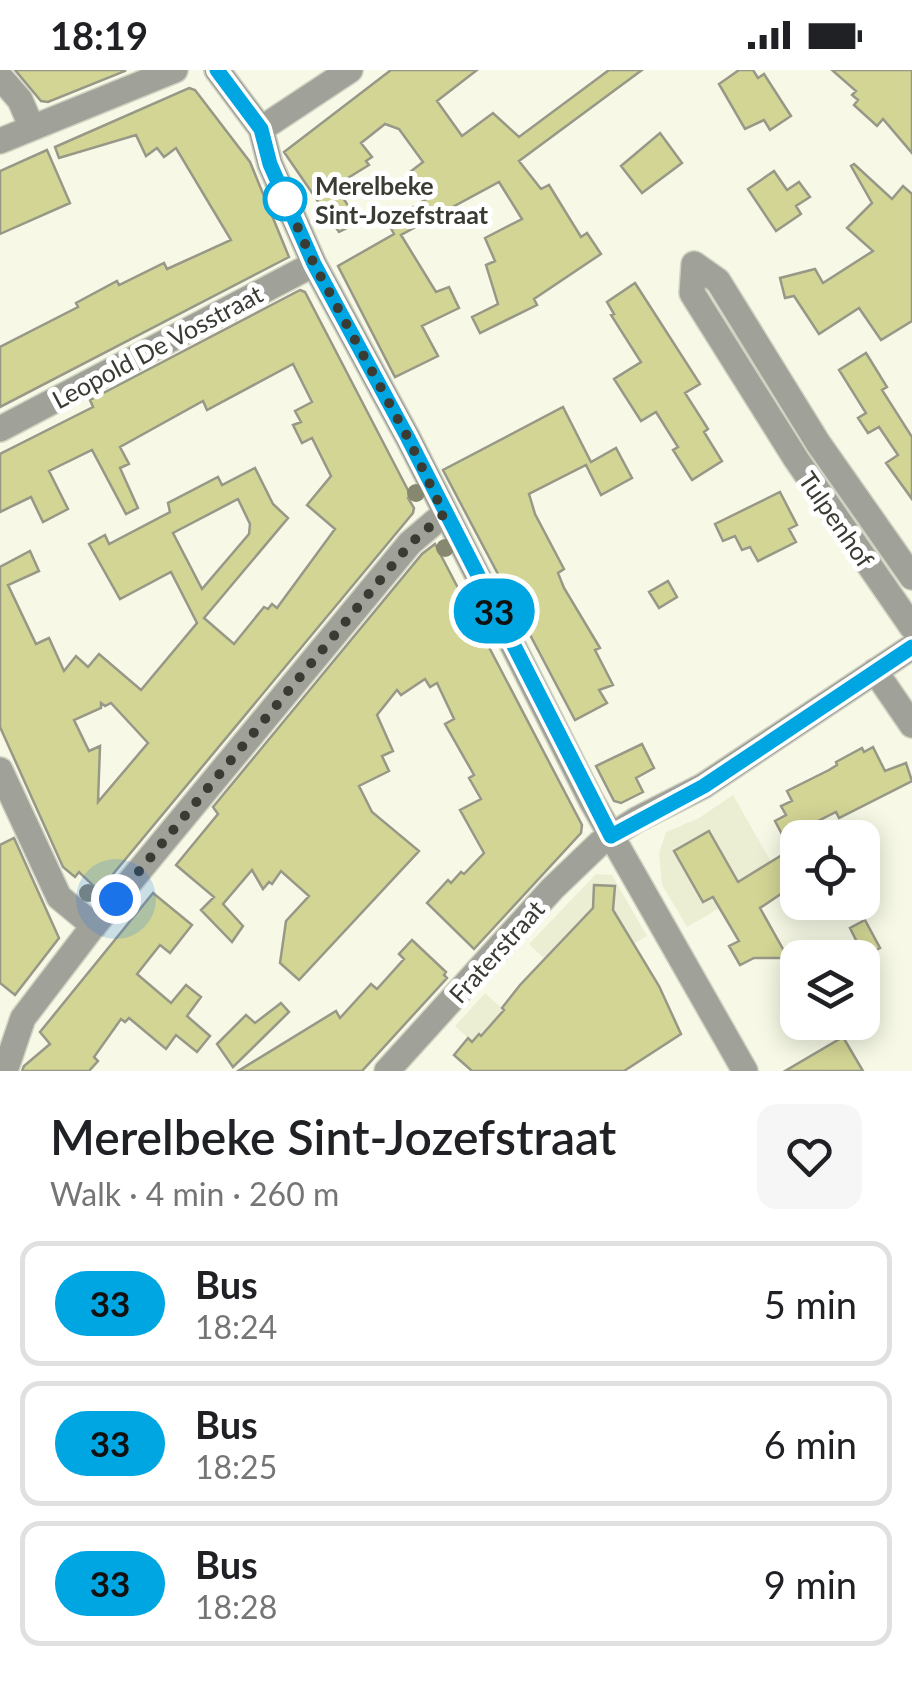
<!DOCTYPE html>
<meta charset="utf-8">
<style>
:root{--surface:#fff;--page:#f6f6f6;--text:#202124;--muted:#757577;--line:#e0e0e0}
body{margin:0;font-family:Lato,sans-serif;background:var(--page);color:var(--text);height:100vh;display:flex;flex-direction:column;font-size:38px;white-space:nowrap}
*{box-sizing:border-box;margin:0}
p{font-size:32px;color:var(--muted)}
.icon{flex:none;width:55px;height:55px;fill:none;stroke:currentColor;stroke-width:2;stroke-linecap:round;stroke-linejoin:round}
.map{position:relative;height:1001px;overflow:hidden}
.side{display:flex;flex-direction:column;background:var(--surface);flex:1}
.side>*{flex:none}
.badge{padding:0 20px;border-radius:32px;font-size:35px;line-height:65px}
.controls{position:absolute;left:780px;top:750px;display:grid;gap:20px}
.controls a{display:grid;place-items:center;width:100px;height:100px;border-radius:20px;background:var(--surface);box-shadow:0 5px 25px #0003;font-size:50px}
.you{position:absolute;width:50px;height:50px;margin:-25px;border:8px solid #fff;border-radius:50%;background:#1a73e8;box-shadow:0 0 0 15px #1a73e833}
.map>.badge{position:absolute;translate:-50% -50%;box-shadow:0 0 0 5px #fff}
.round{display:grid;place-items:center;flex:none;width:105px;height:105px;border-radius:20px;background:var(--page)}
.summary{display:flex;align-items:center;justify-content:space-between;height:170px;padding:0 50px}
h1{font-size:48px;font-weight:600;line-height:75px}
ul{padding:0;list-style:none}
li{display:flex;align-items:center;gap:30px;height:125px;margin:0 20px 15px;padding:0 30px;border:5px solid var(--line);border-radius:20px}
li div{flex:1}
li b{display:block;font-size:38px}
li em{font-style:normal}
li .badge{min-width:110px;font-weight:700;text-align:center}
.status{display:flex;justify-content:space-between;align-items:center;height:70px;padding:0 50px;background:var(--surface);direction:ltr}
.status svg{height:28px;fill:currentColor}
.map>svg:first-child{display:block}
.built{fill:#eceed3}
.building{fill:#d2d594;stroke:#979887;stroke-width:2.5;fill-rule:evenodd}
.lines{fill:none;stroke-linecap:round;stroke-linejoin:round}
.minor-casing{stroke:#d1d3c2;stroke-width:28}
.minor{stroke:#a0a199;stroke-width:25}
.tree{fill:#878870}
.line-casing{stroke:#fff;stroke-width:22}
.line{stroke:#00a6e2;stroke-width:15}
.walk{stroke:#3a3b33;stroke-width:10;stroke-dasharray:0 18}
.stop-dot{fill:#fff;stroke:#00a6e2;stroke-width:5}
.labels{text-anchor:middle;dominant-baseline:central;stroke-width:10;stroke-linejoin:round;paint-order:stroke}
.stop-label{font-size:25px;font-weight:bold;fill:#3a3b33;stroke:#fff;text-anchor:start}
.street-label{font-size:25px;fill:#3a3b33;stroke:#fff}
</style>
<div class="status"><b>18:19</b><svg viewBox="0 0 49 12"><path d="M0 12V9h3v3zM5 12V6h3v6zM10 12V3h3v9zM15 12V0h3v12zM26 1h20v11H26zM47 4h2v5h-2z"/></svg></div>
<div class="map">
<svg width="912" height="1001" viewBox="0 0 912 1001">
<rect width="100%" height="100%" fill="#f7f9e6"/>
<path class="built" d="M733,725L778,804L687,857L662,815L659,783L666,762L699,748Z
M596,804L612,805L647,866L568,911L529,874Z
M485,923L538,971L504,1001L455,956Z"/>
<path class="building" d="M15,0H125V1L48,32L41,31Z
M391,0H477L437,31L462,66L493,43L519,67L609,0H642L519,91L541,119L549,115L581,167L587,163L601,184L534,229L537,235L480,263L472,247L498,234L486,195L495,191L485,168L522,149L499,112L401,165L436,222L449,217L459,238L422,256L438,286L395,307L338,196L394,164L388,153L428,128L410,102L423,92L399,59L385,54L361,73L372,87L366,91L369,95L335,116L359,152L339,162L284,82Z
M739,0H753L758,8L764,4L791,46L770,60L764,50L745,59L719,14Z
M832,0H912V83L883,49L877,56L854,35L858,30L852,25L856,21Z
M189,18L195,20L250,92L289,187L0,337V277L78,237L76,233L117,211L119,215L164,193L167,199L231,170L176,78L164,87L157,78L146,86L136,65L59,88L55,77Z
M660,63L682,93L642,123L621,96Z
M47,80L70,133L0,164V101Z
M854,94L892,129L903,116L912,124V251L881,270L859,238L819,264L794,226L785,228L780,208L815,199L823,213L873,181L847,158L872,133L851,96Z
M774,101L787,120L799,112L810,127L796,136L801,144L776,161L748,119Z
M635,213L700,314L685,323L708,359L704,362L722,391L692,410L673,380L678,377L656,342L641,351L614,309L641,292L611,245L614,244L607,232Z
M300,220L305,222L411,426L408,428L414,438L413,443L99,821L79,802L75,807L63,797L0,657V497L30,481L39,501L8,515L36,574L49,568L64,601L76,586L88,597L99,584L141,620L197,553L171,502L120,529L89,474L105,465L109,474L170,442L168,433L218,407L222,415L255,398L273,434L288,448L204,548L234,574L264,537L268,539L272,534L277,538L335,459L307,435L331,406L312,368L302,373L293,355L301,352L295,341L312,332L293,294L207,340L203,331L120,377L129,394L120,398L138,438L126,444L92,380L49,401L68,439L43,452L31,427L0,442V384L93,337L90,330ZM238,429L250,454L249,464L202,519L173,463ZM101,633L105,636L111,633L148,673L98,732L100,676L89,681L74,650L101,638Z
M866,283L887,317L882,320L912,367V429L886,393L898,385L879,357L868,363L858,348L866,343L839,300Z
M563,337L591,392L616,378L632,408L601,425L586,395L529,424L535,444L564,499L558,503L564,518L600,578L595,580L613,615L599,620L607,633L575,650L443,400Z
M780,422L797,455L789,459L796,472L758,491L750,477L742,480L735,466L723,471L715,454Z
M435,474L582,755L581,763L474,879L427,833L448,810L451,813L461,802L464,804L484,783L460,740L481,729L469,708L474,705L445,654L454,649L437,613L430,617L425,609L401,625L397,620L377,645L393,681L382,686L389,701L359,716L372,742L419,781L299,910L280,893L286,851L309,826L281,801L272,814L269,812L263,819L252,800L223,834L243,856L232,872L201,840L214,827L176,795L218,744L213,737L422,484Z
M668,511L677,527L659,538L649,522Z
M642,674L654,698L636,708L643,722L621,733L614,731L596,696Z
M873,677L885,701L906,693L912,711L839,748L836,742L784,768L775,751L786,745L781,736L792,731L787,721L829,700L837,695L836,692L862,678L864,682Z
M709,761L738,812L782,785L797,813L760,838L788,888H754L740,895L729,876L739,871L713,827L703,832L674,781Z
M14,768L59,868L15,925L0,913V775Z
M594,815L615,816L613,840L659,916L681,964L624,1001H472L454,985L468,968L472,972L479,964L481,966L504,940L502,938L520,915L593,838Z
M153,823L192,855L170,883L160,875L137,904L171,933L186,915L201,927L187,946L210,966L197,982L176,965L166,979L129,948L125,952L121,949L94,987L98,991L89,1001H22L24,996L50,974L40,962Z
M865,850L880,878L864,886L850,858Z
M412,870L446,902L444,905L447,908L362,1001H238L336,941L340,948L371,914L377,919L404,889L399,884Z
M281,933L289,942L233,997L217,974L246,945L255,953Z
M843,967L863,1001H785Z"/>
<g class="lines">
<g class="minor-casing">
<path id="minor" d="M217,0L261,59L270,94L314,194L408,368L591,730L745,1001
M0,7L20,30L32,58
M261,59L350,0
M0,71L175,0
M0,359L314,194
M912,507L818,373L718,211L694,194L692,223L796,389L912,557
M875,601L912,655
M0,700L59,827L94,856
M5,1001L23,948L91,859L410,473L444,444
M387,1001L552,819L600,773L636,750L703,716L912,577"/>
</g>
<use href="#minor" class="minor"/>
</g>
<g class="tree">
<circle cx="416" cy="423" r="9"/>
<circle cx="445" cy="478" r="9"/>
<circle cx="88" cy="823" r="9"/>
</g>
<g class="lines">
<g class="line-casing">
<path id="line" d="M217,0L261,59L270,94L314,194L408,368L611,766L704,716L912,577"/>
</g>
<use href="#line" class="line"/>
<path class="walk" d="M116,829L410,474L444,444L408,368L314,194L285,129"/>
</g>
<circle class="stop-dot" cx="285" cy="129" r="20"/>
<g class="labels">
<g class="stop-label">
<text x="315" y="115">Merelbeke<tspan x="315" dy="29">Sint-Jozefstraat</tspan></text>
</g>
<g class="street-label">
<text transform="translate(157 276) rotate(-28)">Leopold De Vosstraat</text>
<text transform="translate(837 449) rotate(55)">Tulpenhof</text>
<text transform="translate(496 881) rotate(-48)">Fraterstraat</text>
</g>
</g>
</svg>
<div class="controls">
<a><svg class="icon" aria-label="locate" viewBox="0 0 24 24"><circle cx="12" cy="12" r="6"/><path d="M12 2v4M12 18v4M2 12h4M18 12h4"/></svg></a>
<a><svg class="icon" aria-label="layers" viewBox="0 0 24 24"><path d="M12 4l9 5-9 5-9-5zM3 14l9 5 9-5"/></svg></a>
</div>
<div class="you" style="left:116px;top:829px"></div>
<b class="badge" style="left:494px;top:541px;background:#00a6e2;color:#111">33</b>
</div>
<section class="side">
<div class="summary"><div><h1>Merelbeke Sint-Jozefstraat</h1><p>Walk · 4 min · 260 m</p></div><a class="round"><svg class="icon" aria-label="heart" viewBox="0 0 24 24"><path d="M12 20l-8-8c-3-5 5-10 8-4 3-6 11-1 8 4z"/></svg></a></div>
<ul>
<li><span class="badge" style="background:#00a6e2;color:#111">33</span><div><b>Bus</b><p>18:24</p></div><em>5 min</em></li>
<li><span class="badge" style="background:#00a6e2;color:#111">33</span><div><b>Bus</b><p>18:25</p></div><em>6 min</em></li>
<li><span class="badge" style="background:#00a6e2;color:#111">33</span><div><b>Bus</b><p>18:28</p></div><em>9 min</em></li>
</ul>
</section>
